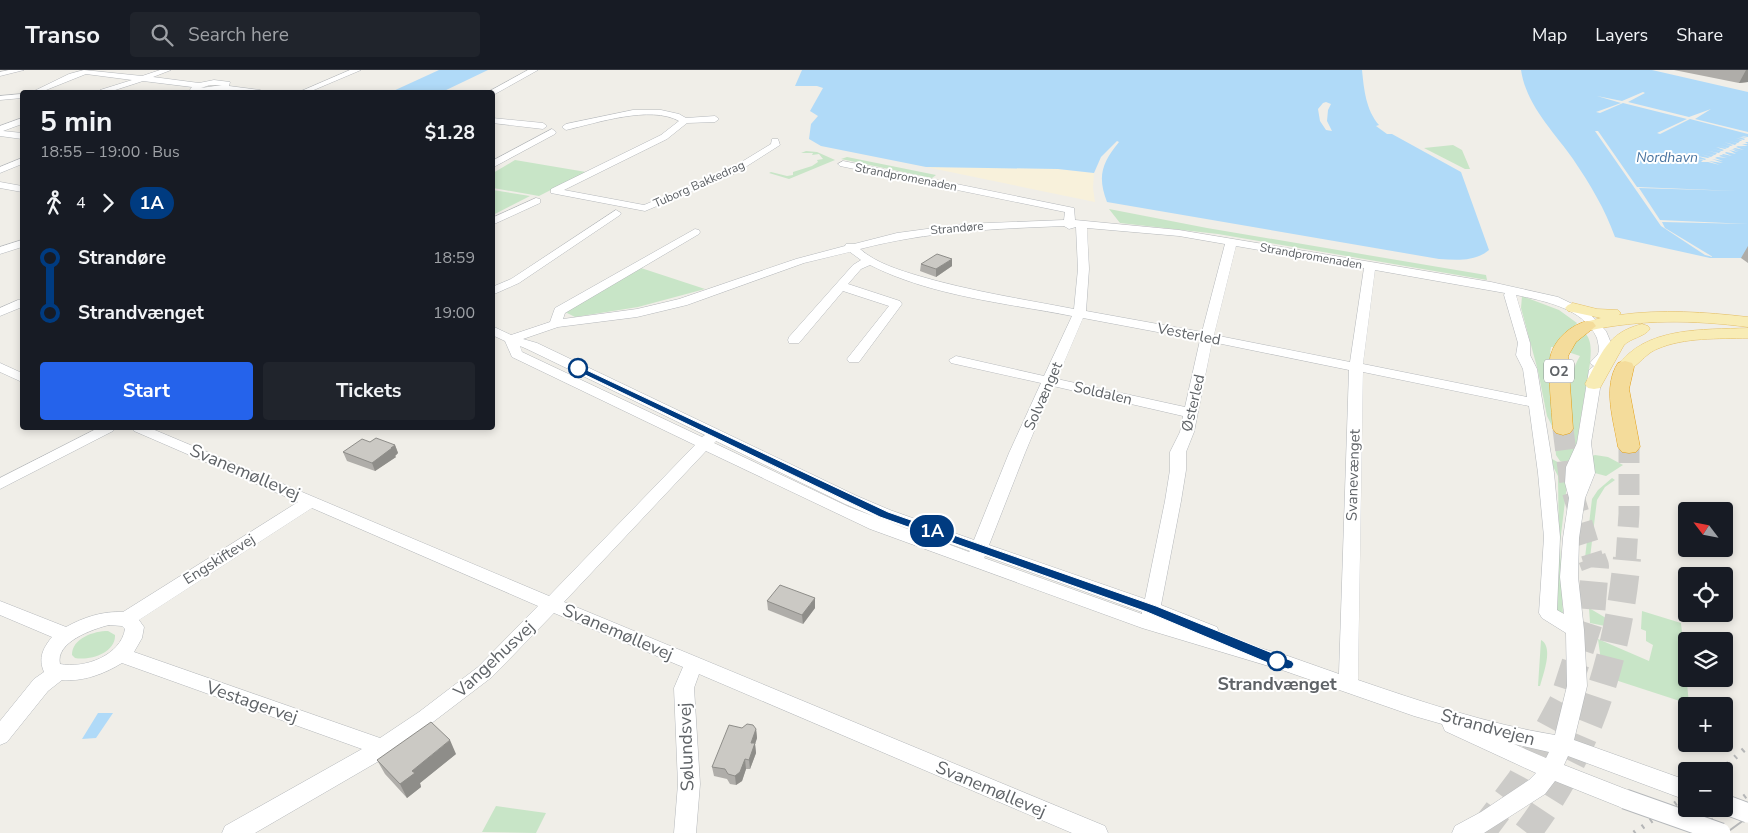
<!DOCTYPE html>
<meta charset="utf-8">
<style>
:root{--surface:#171b24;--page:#20242c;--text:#f1f3f6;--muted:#9ea1a6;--line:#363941;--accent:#2563eb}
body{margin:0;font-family:"Nunito Sans",sans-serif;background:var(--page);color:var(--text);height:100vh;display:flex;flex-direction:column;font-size:19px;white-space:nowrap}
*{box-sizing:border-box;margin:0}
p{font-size:16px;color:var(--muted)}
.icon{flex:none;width:28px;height:28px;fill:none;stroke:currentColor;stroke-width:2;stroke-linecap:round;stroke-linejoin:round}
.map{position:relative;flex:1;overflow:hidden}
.panel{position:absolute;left:20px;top:20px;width:475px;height:340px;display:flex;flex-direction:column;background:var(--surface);border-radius:5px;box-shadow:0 2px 8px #0003}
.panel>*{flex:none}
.badge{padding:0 10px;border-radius:16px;font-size:18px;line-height:32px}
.needle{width:32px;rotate:302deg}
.tools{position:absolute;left:1678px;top:432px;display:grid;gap:10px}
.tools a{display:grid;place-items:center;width:55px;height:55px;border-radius:5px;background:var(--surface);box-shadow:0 2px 8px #0003;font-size:25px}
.map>.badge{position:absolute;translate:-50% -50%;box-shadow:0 0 0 2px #fff}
.legs{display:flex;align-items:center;gap:8px;height:55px;padding:0 20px;font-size:16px}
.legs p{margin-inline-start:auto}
.summary{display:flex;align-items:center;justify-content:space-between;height:85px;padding:0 20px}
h1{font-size:28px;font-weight:700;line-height:38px}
.button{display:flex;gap:10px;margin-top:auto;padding:10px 20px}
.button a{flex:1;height:58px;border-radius:5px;background:var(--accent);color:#fff;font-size:20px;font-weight:700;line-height:58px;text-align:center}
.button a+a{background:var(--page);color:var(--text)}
ul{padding:0 20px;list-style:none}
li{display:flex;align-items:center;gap:18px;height:55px;font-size:19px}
li i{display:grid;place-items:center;width:8px;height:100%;margin:0 6px;background:currentColor}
li i::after{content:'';width:12px;height:12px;margin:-6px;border:4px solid;border-radius:50%;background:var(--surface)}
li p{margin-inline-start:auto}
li:first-child i{background:linear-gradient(#0000 50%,currentColor 0)}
li:last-child i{background:linear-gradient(currentColor 50%,#0000 0)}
header{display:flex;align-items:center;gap:30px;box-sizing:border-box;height:70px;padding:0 25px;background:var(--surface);border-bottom:1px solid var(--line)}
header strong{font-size:24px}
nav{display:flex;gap:28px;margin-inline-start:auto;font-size:18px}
.search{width:350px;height:45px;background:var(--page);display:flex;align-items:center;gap:12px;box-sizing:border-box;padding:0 18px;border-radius:5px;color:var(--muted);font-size:19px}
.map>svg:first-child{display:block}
.green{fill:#c8e5c7}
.sand{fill:#f8f1db}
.water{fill:#b0daf8}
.pier{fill:#f0eee8}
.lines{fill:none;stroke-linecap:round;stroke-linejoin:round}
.highway-tunnel-far1{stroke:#cccbc8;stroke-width:21;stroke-dasharray:21 11;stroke-linecap:butt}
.highway-tunnel{stroke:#cccbc8;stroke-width:28;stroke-dasharray:28 14;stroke-linecap:butt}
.minor-casing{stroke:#b5b8bb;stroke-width:1}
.major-casing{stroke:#e5c16b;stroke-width:1}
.highway-casing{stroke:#e39f15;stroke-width:1}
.minor{fill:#fff;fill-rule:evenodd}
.major{fill:#f8ecb5;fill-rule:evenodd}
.highway{fill:#f4dc9b;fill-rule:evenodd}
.tram{stroke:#b5b6b7;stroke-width:2}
.rail{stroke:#b5b6b7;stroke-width:5;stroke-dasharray:2 8;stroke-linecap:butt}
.minor-bridge-casing{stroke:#b5b8bb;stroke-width:21;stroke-linecap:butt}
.minor-bridge{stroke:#fff;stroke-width:19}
.wall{fill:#afada9}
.shaded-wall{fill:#8e8d89}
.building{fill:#cbc9c4;stroke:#8e8d89}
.line-1{fill:#003b80;stroke:#fff}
.stop-1-dot{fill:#fff;stroke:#003b80;stroke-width:2.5}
.labels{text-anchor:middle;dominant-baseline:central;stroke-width:4;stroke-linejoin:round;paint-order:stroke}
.far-street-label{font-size:12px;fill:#5f6367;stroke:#fff}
.far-water-label{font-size:14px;font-style:italic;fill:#4a75a1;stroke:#fff}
.shield{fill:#fff;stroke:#8f9295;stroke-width:1}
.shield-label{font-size:14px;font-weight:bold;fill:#5f6367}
.street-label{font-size:15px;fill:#5f6367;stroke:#fff}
.near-street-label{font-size:18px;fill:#5f6367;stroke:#fff}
.near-stop-label{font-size:18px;font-weight:bold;fill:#5f6367;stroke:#fff}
</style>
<header>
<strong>Transo</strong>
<div class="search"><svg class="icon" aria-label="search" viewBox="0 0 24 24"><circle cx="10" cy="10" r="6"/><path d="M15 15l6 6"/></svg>Search here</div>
<nav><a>Map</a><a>Layers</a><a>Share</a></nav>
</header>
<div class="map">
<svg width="1748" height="763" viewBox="0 0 1748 763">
<rect width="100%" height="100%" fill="#f0eee8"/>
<path class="green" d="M1453,75L1462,80L1470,99H1465L1424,78Z
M806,81L817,82L835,90L789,109L769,103L771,102L787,106L793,105V102L812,96L818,92L817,90L823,89L819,84L812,85L813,83H801Z
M847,87L936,105L932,108L841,89Z
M515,90L586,102L539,126L493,118V103Z
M493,120L530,126L493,145Z
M1109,139L1207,158L1486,205L1487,210L1218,164L1120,153Z
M641,198L705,219L638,237L575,247L565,242Z
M1522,226L1559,240L1577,253C1572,261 1560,267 1554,277H1551L1550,284L1554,360L1573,358C1571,330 1565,311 1580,286L1568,282L1572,275L1586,264C1592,272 1591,282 1590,293L1576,377L1570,395L1560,391L1556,385L1554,360L1547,346L1538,301L1521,238Z
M1595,385L1608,387L1623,395L1606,406L1591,402L1592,386Z
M1552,389L1569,398L1560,473L1563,546L1556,543L1559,479L1558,406L1550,391Z
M1612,408L1615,410L1605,417L1597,430L1589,496H1584L1592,429L1598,420Z
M1589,538L1611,551H1614L1615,558L1590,553Z
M1642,541L1681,553L1689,634L1603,606L1598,569L1649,591L1653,575L1646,571V561L1641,559Z
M108,561L115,565C116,583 89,591 75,588L72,585C72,568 94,561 108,561Z
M1541,570C1554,577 1543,604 1540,616H1538Z
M496,736L546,743L536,763L482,762Z"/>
<path class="sand" d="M926,97L1058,99L1094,103L1093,118L1095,132Z"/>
<path class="water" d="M439,0H488L442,22H391Z
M802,0H1362C1364,20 1366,40 1379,55L1376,56L1387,64H1392L1461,102L1489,180C1475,192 1456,190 1439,189L1107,132C1097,106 1102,93 1119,72L1117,71L1101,87L1094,103L1058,99L926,97L821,76L809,69L811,54L818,46L810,41L823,18L817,16H795Z
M1521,0H1652L1748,22V188H1710L1615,167C1605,139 1590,114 1573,89C1554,62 1526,35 1521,0Z
M98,643H113L96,668L82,669Z"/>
<path class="pier" d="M1643,22L1645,23L1628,32L1689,47L1711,39L1695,49L1748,62V64L1690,49L1660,64L1657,63L1687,49L1623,33L1600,43L1596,42L1621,33L1597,26L1622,31Z
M1326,32L1331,34L1328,40L1327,51L1332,61L1326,60L1320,51L1318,39L1323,33Z
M1595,61H1598L1637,117L1737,121L1639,118L1660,150L1748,154L1662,152L1665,158L1713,187L1705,185L1661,156Z
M1741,66L1748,67V72H1745L1748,74H1742L1748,76H1739L1747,78L1738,76L1736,77L1744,80L1735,78L1733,79L1741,81L1731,79L1738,82L1729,80L1736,84L1726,82L1725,83L1732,86L1723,84L1722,85L1730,87L1721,85L1719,86L1727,88L1717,87L1715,88L1723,91L1712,89L1723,93L1709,91L1720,95L1708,92H1701L1703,90L1691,87L1705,90L1706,89L1697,86L1708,88L1710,87L1701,84L1711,87L1714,85L1705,83L1715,85L1717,83L1708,81L1719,83L1721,81L1712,79L1722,81L1724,80L1716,77L1725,79L1727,78L1719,76L1728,78L1730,76L1721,74L1731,76L1733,75L1724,72L1735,75L1737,73L1728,71L1738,73L1740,71L1733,70L1741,71L1742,70L1736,68L1744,70L1745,69L1739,67L1747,68Z"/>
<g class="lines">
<path class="highway-tunnel-far1" d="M1563,359L1570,414L1593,489
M1626,489L1629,444V377"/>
<path class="highway-tunnel" d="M1481,763L1521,710L1563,632L1591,545L1595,496L1592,488
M1527,763C1588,683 1618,587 1627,488"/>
<g class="minor-casing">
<path id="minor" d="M9,0H24L0,6V2Z
M84,0L142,6L160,0H171L153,7L199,13L214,10L230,12L229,16L260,20L264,22L223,20L200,22L191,21L190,19L192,17L143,11L109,22H99L100,20L132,10L86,4L41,22H32L69,4ZM210,15H222L201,18Z
M350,0H361L309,22H299Z
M528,0H538L495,24L488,22Z
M22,24V28L0,30V26Z
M633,40H661L679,44L686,48L715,46L719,49L715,52L687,53L667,69L564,120L644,135L730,99L771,74L772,69H778L780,75L736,103L645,141L551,123V119L661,65L679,51C650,35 597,53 566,60L562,57L566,54Z
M22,48V54L3,61L22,63V69L0,66V56Z
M492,48L543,53L547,56L543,59L492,53Z
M552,59L556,62L555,64L492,98V91Z
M22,88V94L0,103V97Z
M843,91L1074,138L1075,150L1179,160L1491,212L1558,227L1587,241L1606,261L1611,273L1612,283L1602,296L1599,297L1603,300L1591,373L1595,403L1585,428L1579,468L1578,507L1584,560L1587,616L1574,670L1686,710V730L1568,686L1564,695L1633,722L1636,729L1633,736L1625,739L1555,711L1545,724L1484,763H1452L1455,756L1481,742L1529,710L1536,703L1445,661L1442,654L1414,646L1285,601L1142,558L870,459L706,381L564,532L1105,756L1108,763H1072L699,604L694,618L700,714L696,763H674L678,714L674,618L683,597L554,543L492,607L391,684L255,763H222L225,756L362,679L122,593C104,604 83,612 62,610L48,621L7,672L0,675V651L34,609L44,602C38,588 43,578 52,567L0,545V531L66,557C84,547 103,541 123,542L298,432L134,361L132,358H150L549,526L695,375L512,287L505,271L492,265V256L511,265L550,252L555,238L695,159L699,160L700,162L699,164L565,243L563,249L637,239L679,229L796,189L845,176L846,174H854L897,163L964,154L1064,150L1065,142L840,96L838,94ZM1064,156L1069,159L1076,157L1078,199L1074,239C1022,229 970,221 919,206C899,200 876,193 860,179C929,161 993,159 1064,156ZM1087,158L1179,166L1225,174L1202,262L1086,241L1089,199ZM1236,176L1364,198L1350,292L1214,265ZM850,182L861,190L853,195L789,267L788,270L789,273H799L843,221L889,236L847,289L849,292H859L902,234L900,231L848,214L861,199L870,195C931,226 1005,233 1072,246L1044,306L956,286L949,290L951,293L1041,313L1009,383L974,470L890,440L857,426L537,273L523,269L558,257L637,247L687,235L804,193ZM1375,200L1505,223L1504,225L1518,273L1516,285L1523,299L1527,327L1363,294ZM1516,225C1544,231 1584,238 1597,268C1598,273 1600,279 1598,284C1596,287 1592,290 1590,293L1594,296L1589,300L1577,373L1566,397L1565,413L1569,428L1563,468L1560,507L1564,544L1557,540L1560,467L1554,403L1537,299L1530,285V273ZM1083,248L1200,270L1185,337L1057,309ZM1212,272L1349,300L1339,604L1288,586L1217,566L1219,562L1217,557L1161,535L1181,431L1186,400V382L1194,362ZM520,276L527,279L705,365L702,367L522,282ZM1363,302L1529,336L1538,403L1544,467L1539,543L1542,548L1566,563L1567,616L1555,665C1488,654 1422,632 1358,610ZM1053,316L1183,346L1180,362L1170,382V400L1165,431L1145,529L989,475L1025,383ZM716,371L845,434L878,448L970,481L969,482L849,437L714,373ZM312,438L538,536L478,597L419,642L380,668L134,582L142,568L144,557L139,550ZM985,486L1142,542V544L984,488ZM109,555L122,556L125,559C121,585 85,599 60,594C55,572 93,559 109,555ZM1514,674L1549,682L1546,688Z
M0,112L22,116V122L0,118Z
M536,128L540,129V133L492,155V148Z
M616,140L621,143L620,145L519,213L492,225V217L511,209Z
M22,170V177L0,184V177Z
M18,230H22V237L0,246V238Z
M0,293L22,303V312L0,302Z
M98,358H115L113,361L0,419V408Z"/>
</g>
<g class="major-casing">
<path id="major" d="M1573,233L1597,239L1618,240L1621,243L1619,245C1662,239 1705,242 1748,247V257C1693,250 1641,249 1587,261L1581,259L1579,256L1581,253L1601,248L1568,241L1565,238L1568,235Z
M1642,254L1648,256L1650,259C1644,267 1631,268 1624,275L1600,318L1594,319L1588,318L1585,314C1602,284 1606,263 1642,254Z
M1748,258V268C1718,269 1685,267 1657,279C1642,285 1634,304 1619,301L1617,297C1645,256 1703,260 1748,258Z"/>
</g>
<g class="highway-casing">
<path id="highway" d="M1587,251L1593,252L1596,256L1576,272L1568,286L1573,359L1570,363L1563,365L1556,363L1553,359C1552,344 1547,296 1551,284C1556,268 1571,255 1587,251Z
M1625,291L1632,293L1634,297L1629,319L1640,377L1636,382L1629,383L1622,382L1618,377C1614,351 1602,317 1618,293Z"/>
</g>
<use href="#minor" class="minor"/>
<use href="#major" class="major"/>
<use href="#highway" class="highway"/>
<path class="tram" d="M1726,763L1748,747"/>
<path class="rail" d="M1720,701L1748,676
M1634,763L1686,726
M1696,763L1748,724"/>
<g class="minor-bridge-casing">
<path id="minor-bridge" d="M1625,729L1721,763
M1724,734L1748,743"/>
</g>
<use href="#minor-bridge" class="minor-bridge"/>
</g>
<path class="wall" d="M1674,0H1748V12L1739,13Z
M1748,176V193L1741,188Z
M921,194L952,196L936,207L920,201Z
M370,372L395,375L398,383L395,386L396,387L375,401L347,391L343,382Z
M767,531L815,538L803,554L768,540Z
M742,658L756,659L757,668L755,674L756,683L750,699H746L742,711L736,715L730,714L727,709L714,706L712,697Z
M456,684L420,713L421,717L407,728L385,704L377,690Z"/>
<path class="shaded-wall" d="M1746,0H1748V12L1739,13Z
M952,189V196L936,207V199Z
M395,375L398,383L395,386L396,387L375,401L372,393Z
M815,528V538L803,554L802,545Z
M756,659L757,668L755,674L756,683L750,699L749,690L751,673Z
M450,670L456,684L420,713L421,717L407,728L400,714L412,701Z
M745,689L746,699L742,711L736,715L735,706Z"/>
<path class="building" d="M937,184L952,189L936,199L921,194Z
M376,368L395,375L391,378H392L372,393L343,382L362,369L370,372Z
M780,515L815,528L802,545L767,531Z
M431,652L450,670L412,701L415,703L400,714L377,690Z
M747,654L753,655L756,659L751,673H755L749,690L745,689L740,702L735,706L728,704L725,699L712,697L729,655L742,658Z"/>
<path class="line-1" d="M578,296L888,442L1156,536L1292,591L1294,594L1292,598L1288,599L1273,595L1147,542L880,447L575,300V297Z"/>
<g class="stop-1-dot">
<circle cx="578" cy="298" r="9"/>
<circle cx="1277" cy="591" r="9"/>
</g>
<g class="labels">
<g class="far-street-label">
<text transform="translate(906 107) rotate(11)">Strandpromenaden</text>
<text transform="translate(699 114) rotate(-24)">Tuborg Bakkedrag</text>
<text transform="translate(957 158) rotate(-5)">Strandøre</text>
<text transform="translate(1311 186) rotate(10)">Strandpromenaden</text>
</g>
<g class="far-water-label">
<text x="1667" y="87">Nordhavn</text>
</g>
<rect class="shield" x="1544" y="289.5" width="30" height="23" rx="4"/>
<g class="shield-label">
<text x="1559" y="301">O2</text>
</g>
<g class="street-label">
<text transform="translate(1189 264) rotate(11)">Vesterled</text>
<text transform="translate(1103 323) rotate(13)">Soldalen</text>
<text transform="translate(1043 326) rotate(-66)">Solvænget</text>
<text transform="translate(1193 333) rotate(-77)">Østerled</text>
<text transform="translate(1353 405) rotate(-88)">Svanevænget</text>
<text transform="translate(219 489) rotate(-32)">Engskiftevej</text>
</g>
<g class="near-street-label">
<text transform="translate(245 402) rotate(23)">Svanemøllevej</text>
<text transform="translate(618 562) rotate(23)">Svanemøllevej</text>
<text transform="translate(494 589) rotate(-43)">Vangehusvej</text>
<text transform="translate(252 632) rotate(19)">Vestagervej</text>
<text transform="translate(1488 657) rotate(15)">Strandvejen</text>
<text transform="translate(686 677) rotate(-92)">Sølundsvej</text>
<text transform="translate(991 719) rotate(23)">Svanemøllevej</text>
</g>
<g class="near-stop-label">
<text x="1277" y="614">Strandvænget</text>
</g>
</g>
</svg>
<div class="tools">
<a><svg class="needle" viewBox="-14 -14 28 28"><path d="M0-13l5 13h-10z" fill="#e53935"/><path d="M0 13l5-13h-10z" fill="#9ea1a6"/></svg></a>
<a><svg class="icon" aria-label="locate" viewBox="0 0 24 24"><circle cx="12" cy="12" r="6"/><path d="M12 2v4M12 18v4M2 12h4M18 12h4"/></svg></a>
<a><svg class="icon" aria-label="layers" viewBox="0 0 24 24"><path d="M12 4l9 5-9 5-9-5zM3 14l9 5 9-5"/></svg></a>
<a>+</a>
<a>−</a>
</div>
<b class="badge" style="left:932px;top:461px;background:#003b80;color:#fff">1A</b>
<section class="panel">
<div class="summary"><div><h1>5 min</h1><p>18:55 – 19:00 · Bus</p></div><b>$1.28</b></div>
<div class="legs"><svg class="icon" aria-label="walk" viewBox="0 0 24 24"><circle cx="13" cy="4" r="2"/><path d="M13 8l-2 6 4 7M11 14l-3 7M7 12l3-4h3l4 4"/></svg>4<svg class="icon" aria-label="forward" viewBox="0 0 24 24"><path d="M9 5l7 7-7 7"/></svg><b class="badge" style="background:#003b80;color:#fff">1A</b></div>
<ul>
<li><i style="color:#003b80"></i><b>Strandøre</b><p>18:59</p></li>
<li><i style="color:#003b80"></i><b>Strandvænget</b><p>19:00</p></li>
</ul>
<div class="button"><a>Start</a><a>Tickets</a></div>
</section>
</div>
